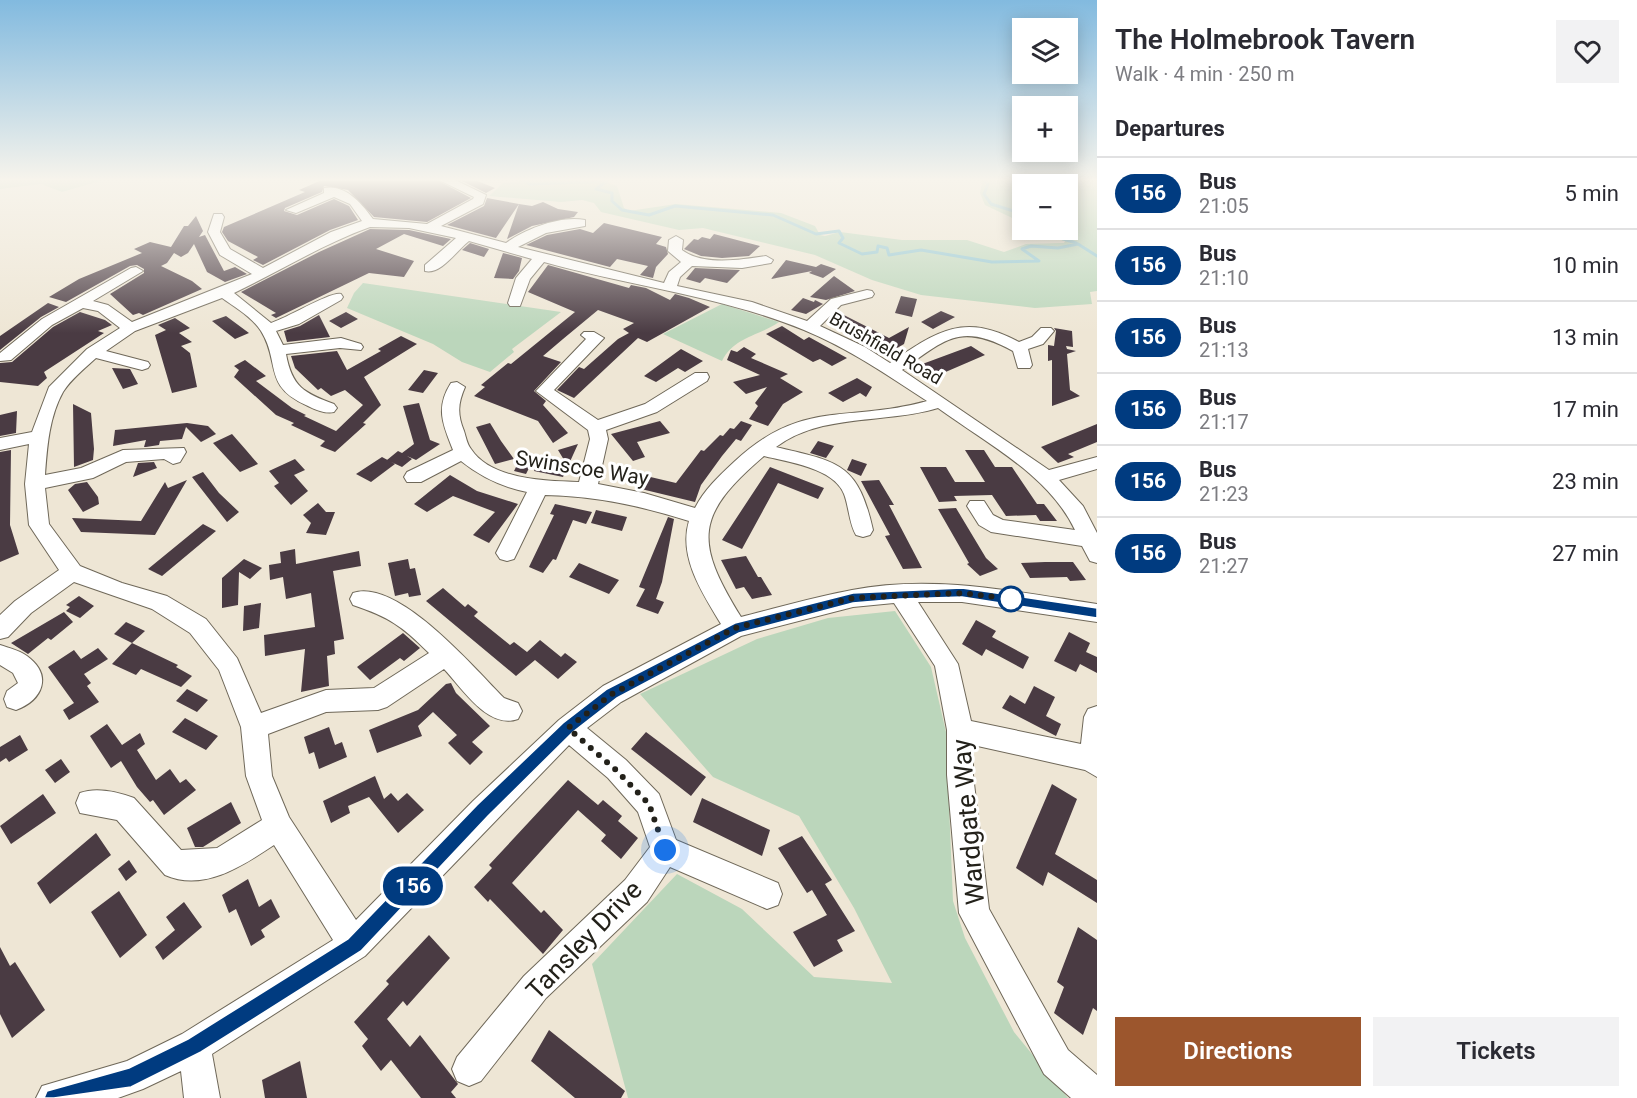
<!DOCTYPE html>
<meta charset="utf-8">
<style>
:root{--surface:#fff;--page:#f2f2f3;--text:#2b2b33;--muted:#7c7c81;--line:#e1e1e2;--accent:#9c562d}
body{margin:0;font-family:Roboto,sans-serif;background:var(--page);color:var(--text);height:100vh;display:flex;flex-direction:column;font-size:22px;white-space:nowrap}
*{box-sizing:border-box;margin:0}
p{font-size:20px;color:var(--muted)}
.icon{flex:none;width:33px;height:33px;fill:none;stroke:currentColor;stroke-width:2;stroke-linecap:round;stroke-linejoin:round}
.map{position:relative;flex:1;overflow:hidden}
.sheet{display:flex;flex-direction:column;background:var(--surface);width:540px}
.sheet>*{flex:none}
.badge{padding:0 12px;border-radius:20px;font-size:21px;line-height:39px}
.buttons{position:absolute;left:1012px;top:18px;display:grid;gap:12px}
.buttons a{display:grid;place-items:center;width:66px;height:66px;border-radius:0px;background:var(--surface);box-shadow:0 3px 15px #0003;font-size:30px}
.you{position:absolute;width:30px;height:30px;margin:-15px;border:4px solid #fff;border-radius:50%;background:#1a73e8;box-shadow:0 0 0 9px #1a73e833}
.map>.badge{position:absolute;translate:-50% -50%;box-shadow:0 0 0 3px #fff}
h2{padding:0 18px;font-size:22px;line-height:54px}
.round{display:grid;place-items:center;flex:none;width:63px;height:63px;border-radius:0px;background:var(--page)}
.overview{display:flex;align-items:center;justify-content:space-between;height:102px;padding:0 18px}
h1{font-size:28px;font-weight:600;line-height:45px}
.cta{display:flex;gap:12px;margin-top:auto;padding:12px 18px}
.cta a{flex:1;height:69px;border-radius:0px;background:var(--accent);color:#fff;font-size:24px;font-weight:600;line-height:69px;text-align:center}
.cta a+a{background:var(--page);color:var(--text)}
ul{padding:0;list-style:none}
li{display:flex;align-items:center;gap:18px;height:72px;padding:0 18px;border-top:2px solid var(--line)}
li div{flex:1}
li b{display:block;font-size:22px}
li em{font-style:normal}
li .badge{min-width:66px;font-weight:700;text-align:center}
main{display:flex;flex:1;min-height:0}
.map>svg:first-child{display:block}
.green{fill:#bbd6bb}
.lines{fill:none;stroke-linecap:round;stroke-linejoin:round}
.stream{stroke:#8ac4d2;stroke-width:3}
.building{fill:#4a3b43}
.minor-casing{stroke:#6f6859;stroke-width:2}
.minor{fill:#fff;fill-rule:evenodd}
.line{fill:#003b80;stroke:#fff;stroke-width:1.5}
.walk{stroke:#23211a;stroke-width:6;stroke-dasharray:0 10.8}
.stop-dot{fill:#fff;stroke:#003b80;stroke-width:3}
.labels{text-anchor:middle;dominant-baseline:central;stroke-width:6;stroke-linejoin:round;paint-order:stroke}
.far-street-label{font-size:18px;fill:#23211a;stroke:#fff}
.street-label{font-size:21px;fill:#23211a;stroke:#fff}
.near-street-label{font-size:26px;fill:#23211a;stroke:#fff}
</style>
<main>
<div class="map">
<svg width="1097" height="1098" viewBox="0 0 1097 1098">
<rect width="100%" height="100%" fill="#eee6d5"/>
<path class="green" d="M0,179H107L62,192L41,184L0,189Z
M539,179H597L617,186L624,208L629,211L676,204L781,213L815,226L820,235L825,236L840,232L902,240H967L1004,252L1026,244L1064,243L1065,241L1045,236L1034,230H1068V184H1023V223L985,205L980,193L982,183L977,179H1097V291L1090,292L1092,304L1035,308L921,295L872,280L815,255L703,228L679,230L601,212L594,203L582,200L561,202L489,196L503,183Z
M363,283L561,312L512,349L514,352L490,372L462,362L433,344L347,308L354,293Z
M722,304L779,322C759,336 734,337 722,361L663,334Z
M895,611L931,667L946,732L953,901L965,938L1014,1032L1068,1098H628L592,964L677,874L742,909L814,977L892,983L854,908L799,816L713,777L640,694L757,639L828,618Z"/>
<g class="lines">
<path class="stream" d="M521,179L530,184L607,181L596,189L612,193V201L622,210L649,215L675,206L773,215L816,234L839,231L843,238L839,243L862,254L877,252L878,246L887,248L889,255L921,250L992,262L1039,261L1022,249L1031,246L1058,248L1078,244L1097,256
M983,179L988,184L984,194L991,204L1023,214
M1044,230L1048,234L1076,243"/>
</g>
<path class="building" d="M324,179H435L471,198L427,222L374,217L348,190L324,186L322,192L285,208L284,211L297,215L334,199L349,206L358,220L330,230L263,265L253,260L258,257L228,241L222,232L224,227L305,192L299,190Z
M458,179H472L495,188L486,193Z
M487,198L519,204L496,238L447,225L484,206Z
M543,202L558,209L578,212L574,217L532,226L507,239L519,204L532,206Z
M196,216L203,231L199,237L205,235L224,271L235,267L247,274L225,282L207,272L194,244L188,253L181,257L174,253L167,263L161,266L192,281L202,289L143,315L139,313L133,315L110,294L144,273V269L137,265L130,266L66,302L49,297L79,279L142,253L134,249L150,242L171,247L184,226H188Z
M604,223L662,237L656,244L666,247L668,254L656,267L653,278L640,275L648,266L617,259L610,267L526,245L547,235L580,229L593,233Z
M370,229L409,230L451,239L443,246L404,234L376,249L414,261L404,277L369,273L276,318L271,315L276,313L241,292L319,252Z
M714,234L760,246L749,256L722,258L701,256L684,249L694,239L698,240L702,237L710,239Z
M470,243L489,249L484,257L462,250Z
M503,253L522,258L519,271L513,279L494,278Z
M786,260L816,267L821,264L836,269L823,278L809,273L812,271L771,279Z
M548,265L629,288L631,285L646,288L670,300L675,294L689,298L710,307L647,342L638,338L574,398L557,390L579,367L584,369L618,339L629,333L623,329L634,323L598,310L563,339L543,356L561,362L534,391L546,401L543,405L568,433L553,443L538,421L474,396L485,387L481,385L508,363L511,364L575,312L528,292Z
M695,268L740,270L727,283L705,278L700,283L686,279Z
M834,276L855,291L826,300L810,297Z
M901,296L917,299L912,317L895,313Z
M803,298L814,302L815,300L823,304L806,314L791,310Z
M48,303L59,307L41,317L0,350V336Z
M941,311L955,317L933,329L921,322Z
M80,312L105,320L112,325L98,331L104,333L44,372L47,378L38,386L0,382V363L12,362L53,327Z
M346,312L358,319L341,328L329,321Z
M838,312L889,338L909,327L904,344L890,352L829,320Z
M319,315L330,337L287,342L284,331L300,326Z
M226,316L249,333L235,339L212,321Z
M175,318L190,328L179,333L192,342L181,346L190,353L197,387L172,393L155,335L166,330L158,325Z
M782,326L804,340L809,337L847,358L832,366L820,359L813,362L766,334Z
M1054,328L1072,331L1073,347L1066,346L1067,349L1076,351L1067,354L1070,390L1080,396L1052,406V360L1048,361V345L1054,346L1056,331Z
M401,336L417,344L364,377L381,405L363,423L366,424L335,452L320,446L325,441L291,425L294,423L276,415L234,377L239,370L234,366L245,360L266,376L256,381L292,408L306,415L304,416L336,431L363,405L345,390L331,396L321,388L318,390L295,368L291,356L337,351L347,370L381,351L378,349Z
M971,346L985,355L934,377L917,366Z
M744,347L756,354L751,358L788,374L780,378L803,392L783,404L768,426L749,419L758,406L755,403L767,387L746,394L733,382L760,375L727,360L731,350L737,352Z
M681,349L703,361L685,372L678,368L656,382L644,376Z
M112,368L130,369L138,384L123,389Z
M424,370L438,373L423,393L408,390Z
M857,378L872,387L866,397L860,393L843,402L828,393Z
M419,403L430,440L440,444L416,460L407,456L412,459L402,467L387,460L398,451L402,453L414,444L403,406Z
M73,404L91,413L94,449L93,460L74,467Z
M17,411L16,433L0,436V415Z
M660,421L670,433L637,442L645,457L633,461L611,434Z
M741,421L752,425L741,441L736,439L722,456L701,485L695,502L637,488L642,475L676,483L701,450L704,451L720,435L723,436L730,428L734,429Z
M187,423L208,426L216,434L201,442L186,427L182,439L160,441L159,445L146,447H144L146,440L113,446L115,430Z
M490,423L501,441L514,459L495,464L476,427Z
M1097,424V442L1068,454L1074,457L1058,463L1041,447Z
M232,434L246,450L258,464L240,472L213,443Z
M818,441L834,446L826,458L810,453Z
M578,444L563,477L534,471L540,459L567,465L558,450Z
M11,450L10,525L19,554L0,562V452Z
M965,450H984L995,467H1012L1037,504H1044L1057,521H1040L1036,515L1006,516L992,495L954,496L957,501L939,502L920,467H946L955,482H985Z
M382,457L395,464L371,482L356,474Z
M521,457L533,460L526,474L514,471Z
M295,459L305,470L294,475L308,491L291,505L274,486L279,483L269,471Z
M852,459L867,464L861,476L847,470Z
M154,462L157,468L133,477L138,463Z
M770,467L824,488L818,499L778,483L742,549L722,540Z
M203,472L219,493L239,512L227,522L192,477Z
M450,475L477,491L518,504L489,543L473,535L495,512L453,496L427,512L414,504Z
M187,480L155,535L81,532L72,518L141,521L165,482L168,488Z
M879,480L894,505H889L922,568L903,569L885,536L890,535L861,481Z
M87,482L98,497L99,504L83,512L68,490L75,484Z
M318,503L326,512H335L326,535L306,533L311,523L303,515Z
M555,504L592,512L586,524L573,520L556,560L553,559L543,573L529,567L554,515L550,514Z
M956,508L986,558L998,569L980,576L967,564L969,563L938,509Z
M596,510L627,517L622,531L591,523Z
M668,517L674,519L662,582L656,599L664,602L658,614L636,606L645,589L639,587Z
M203,524L216,531L162,576L148,569Z
M295,549L296,564L359,551L361,566L333,571L344,639L334,641L335,654L327,656L329,686L301,692L305,649L265,656L264,635L315,627L311,593L286,599L283,577L270,580L269,565L281,563L280,552Z
M746,556L758,577H761L772,595L752,599L744,587L736,589L721,560Z
M244,559L262,568L250,579L239,572L238,605L222,608V578Z
M408,559L410,569L415,568L421,595L409,597L408,593L395,596L388,563Z
M1045,562H1073L1086,580L1070,581L1067,577L1030,578L1021,563Z
M579,563L619,580L609,594L569,577Z
M443,588L465,607L468,604L478,612L474,616L510,645L514,642L527,652L540,640L561,657L565,653L577,662L558,679L535,660L516,676L426,601Z
M79,596L94,606L80,618L66,611L70,607L66,605Z
M261,603L259,628L243,631L244,606Z
M64,612L73,622L51,640L48,638L28,654L11,643Z
M976,620L996,631L992,637L1029,657L1023,669L986,649L982,656L962,644Z
M126,622L145,631L132,643L178,665L176,667L192,676L181,687L141,669L136,675L112,664L132,643L114,634Z
M1069,632L1090,643L1086,652L1097,657V673L1080,664L1076,672L1054,661Z
M403,633L420,648L404,661L400,658L370,680L357,667Z
M98,648L108,659L84,674L91,683L87,686L99,702L69,720L63,710L74,703L48,667L74,650L81,659Z
M451,683L456,693L490,726L472,742L483,752L470,765L448,743L457,735L433,712L418,726L422,736L377,753L369,730L418,710L446,684Z
M1034,686L1055,697L1046,716L1061,724L1056,736L1002,708L1010,695L1025,704Z
M187,689L208,700L197,712L176,701Z
M185,718L218,736L206,750L172,732Z
M107,724L122,745L140,733L145,744L137,750L156,780L170,769L180,783L186,779L196,790L164,815L153,800L150,802L137,787L121,761L111,768L90,736Z
M329,727L335,745L342,742L347,757L319,769L314,752L309,754L304,737Z
M646,732L706,777L691,796L631,749Z
M20,735L28,750L9,762L6,758L0,762V747Z
M61,759L70,772L55,783L45,770Z
M375,776L384,799L391,793L398,801L407,793L424,810L398,833L369,797L348,806L350,813L331,823L323,801Z
M568,780L598,805L603,800L622,816L618,821L638,838L621,859L601,841L606,835L578,810L512,883L541,913L544,910L563,930L543,954L490,899L488,902L474,887L492,868L489,865Z
M1052,784L1077,799L1055,854L1097,880V903L1048,872L1043,886L1016,868Z
M43,794L56,813L11,844L0,826Z
M702,798L770,830L762,856L693,822Z
M231,802L241,823L203,847H195L187,828Z
M96,833L111,855L50,904L37,883Z
M802,836L832,880L825,884L855,931L837,940L843,951L814,967L793,932L827,915L812,890L807,893L778,848Z
M129,860L137,872L126,881L118,869Z
M248,879L259,907L271,899L280,917L261,930L265,937L251,946L236,909L229,913L222,895Z
M119,891L147,935L120,958L91,912Z
M184,902L202,927L163,960L155,947L175,930L166,917Z
M1078,927L1097,940V1011L1093,1008L1083,1035L1054,1013L1064,987L1057,982Z
M429,935L450,958L407,1006L403,1001L387,1019L410,1047L420,1035L458,1084L451,1092L456,1098H421L391,1060L381,1071L362,1046L368,1039L354,1022L389,984L386,981Z
M0,947L10,966L15,962L45,1010L12,1038L0,1014Z
M549,1030L625,1091L621,1098H575L531,1061Z
M300,1061L307,1098H265L262,1080Z"/>
<g class="lines">
<g class="minor-casing">
<path id="minor" d="M437,179H453L486,195L483,204L441,226L506,243C525,229 561,215 585,220V226L546,233L518,247L664,283L669,272L681,262L668,251L669,240L676,236L683,240L682,250C703,266 740,260 766,256L773,260L771,263L742,268L692,266L680,277L677,286L752,302L807,321L831,299L867,290L872,291L874,294L872,297L841,305L820,326L865,347L890,363C937,331 964,312 1019,342L1032,337L1041,328H1051L1054,331L1043,344L1028,349L1032,365L1030,368H1018L1013,351C960,322 946,339 902,370L1049,470L1097,457V469L1059,480L1083,506L1097,533V563L1090,561L1082,546L991,532L979,525L967,506L970,501H984L993,515L1003,520L1075,530C1049,475 986,443 938,408C886,424 821,413 776,447C839,462 858,463 873,530L870,535L863,537L856,535C849,523 849,507 844,494C834,468 788,462 764,456C695,515 694,541 741,617C777,608 814,597 852,590C933,574 1017,592 1097,604V622L962,602H918L958,664L971,721L1081,744L1084,717L1088,709L1097,706V777L1085,770L973,745V775L989,909L1068,1050L1097,1075V1098H1071L1044,1074L959,913L947,775V730L935,666L894,603L853,607L741,636L621,702L587,728L626,760L659,794L676,840L778,883L782,894L778,905L767,909L670,867L647,902L546,998L481,1081L469,1086L457,1081L452,1069L457,1057L524,976L625,880L650,847L638,812L608,778L569,745L365,956L212,1054L220,1098H184L181,1071L143,1089L118,1098H36L42,1086L127,1061L182,1034L333,940L274,845C242,866 204,892 165,875L117,820L80,813L76,803L80,793C96,787 118,792 134,798L181,850L217,848L262,820L246,776L241,727L219,670L190,633L152,609L74,582L31,613L8,637L0,639V615L15,601L59,570L29,525L25,484L29,444L0,450V438L32,432L49,387L87,349L120,328L98,311L83,308L52,325L11,360L0,361V353L42,319L131,268L136,267L143,271L93,301L108,305L132,322L252,274L220,255L208,232L214,214H222L224,217L220,232L230,249L263,268L331,232L362,221L350,204L334,197L296,213L286,210L324,193V188C346,184 362,204 373,219L427,224L473,199L474,197ZM370,227L409,228L456,238L425,265V271C441,275 457,250 469,241L532,259L516,278L508,303L510,306H520L530,279L544,262C630,286 721,296 804,330C848,348 887,375 927,401C849,423 802,398 734,462C719,476 704,490 695,508L644,493L598,484L608,439L606,430L657,412L707,381L709,377L707,373H695L645,404L598,420L554,390L604,338L594,332H584L581,335L586,339L536,391L588,430L590,439L579,482C547,481 491,480 471,449C467,444 466,437 464,431C457,414 458,403 465,387L457,382L451,383C435,408 443,425 453,450L407,472L404,477L407,482H421L461,461C481,477 502,487 527,492L496,553L500,559L507,561L514,559L545,495C596,496 641,506 689,521C678,557 703,594 721,624L603,686L559,720L473,801L356,920L289,817L272,776L268,734L326,712L378,710L387,707L444,669C462,688 488,730 518,719L522,711L518,703L504,698C475,669 398,578 353,593L350,599L353,605C389,617 402,626 429,653L374,688L326,690L261,713L237,658L206,619L167,596L122,583L80,566L49,524L45,488L93,478L126,462L164,459L173,464L180,462L186,452L184,448L123,450L81,468L45,475C47,448 49,417 63,392C71,379 85,368 96,358L142,370L148,368L150,365L148,362L106,351L135,331L222,298C236,308 252,317 261,331C281,363 262,386 308,406C316,410 325,414 334,412L337,408L334,404C304,393 292,387 286,354L340,348L361,350L363,347L361,344L341,338L283,345L276,331L299,324L341,300L343,297L341,294C331,291 287,318 271,323L234,293C280,271 323,244 370,227Z
M0,645C9,648 19,650 27,656C53,675 43,700 16,710L7,707L4,699L7,691L18,683L13,673L0,665Z"/>
</g>
<use href="#minor" class="minor"/>
</g>
<linearGradient id="sky" x2="0" y2="1"><stop stop-color="#82badf"/><stop offset="0.54" stop-color="#f7f4ec"/><stop offset="1" stop-color="#f7f4ec" stop-opacity="0"/></linearGradient>
<rect width="1097" height="333" fill="url(#sky)"/>
<path class="line" d="M962,588L1097,608V618L962,597L900,599L853,603L739,633L617,698L573,732L488,816L361,951L201,1052L131,1087L54,1098H44L47,1091L129,1068L188,1039L348,939L477,805L563,723L607,689L735,623L853,593Z"/>
<g class="lines">
<path class="walk" d="M665,850L649,804L616,770L568,728L612,694L735,628L853,598L962,593L1011,599"/>
</g>
<circle class="stop-dot" cx="1011" cy="599" r="12"/>
<g class="labels">
<g class="far-street-label">
<text transform="translate(886 348) rotate(30)">Brushfield Road</text>
</g>
<g class="street-label">
<text transform="translate(582 468) rotate(9)">Swinscoe Way</text>
</g>
<g class="near-street-label">
<text transform="translate(968 822) rotate(-95)">Wardgate Way</text>
<text transform="translate(584 940) rotate(-46)">Tansley Drive</text>
</g>
</g>
</svg>
<div class="buttons">
<a><svg class="icon" aria-label="layers" viewBox="0 0 24 24"><path d="M12 4l9 5-9 5-9-5zM3 14l9 5 9-5"/></svg></a>
<a>+</a>
<a>−</a>
</div>
<div class="you" style="left:665px;top:850px"></div>
<b class="badge" style="left:413px;top:886px;background:#003b80;color:#fff">156</b>
</div>
<section class="sheet">
<div class="overview"><div><h1>The Holmebrook Tavern</h1><p>Walk · 4 min · 250 m</p></div><a class="round"><svg class="icon" aria-label="heart" viewBox="0 0 24 24"><path d="M12 20l-8-8c-3-5 5-10 8-4 3-6 11-1 8 4z"/></svg></a></div>
<h2>Departures</h2>
<ul>
<li><span class="badge" style="background:#003b80;color:#fff">156</span><div><b>Bus</b><p>21:05</p></div><em>5 min</em></li>
<li><span class="badge" style="background:#003b80;color:#fff">156</span><div><b>Bus</b><p>21:10</p></div><em>10 min</em></li>
<li><span class="badge" style="background:#003b80;color:#fff">156</span><div><b>Bus</b><p>21:13</p></div><em>13 min</em></li>
<li><span class="badge" style="background:#003b80;color:#fff">156</span><div><b>Bus</b><p>21:17</p></div><em>17 min</em></li>
<li><span class="badge" style="background:#003b80;color:#fff">156</span><div><b>Bus</b><p>21:23</p></div><em>23 min</em></li>
<li><span class="badge" style="background:#003b80;color:#fff">156</span><div><b>Bus</b><p>21:27</p></div><em>27 min</em></li>
</ul>
<div class="cta"><a>Directions</a><a>Tickets</a></div>
</section>
</main>
